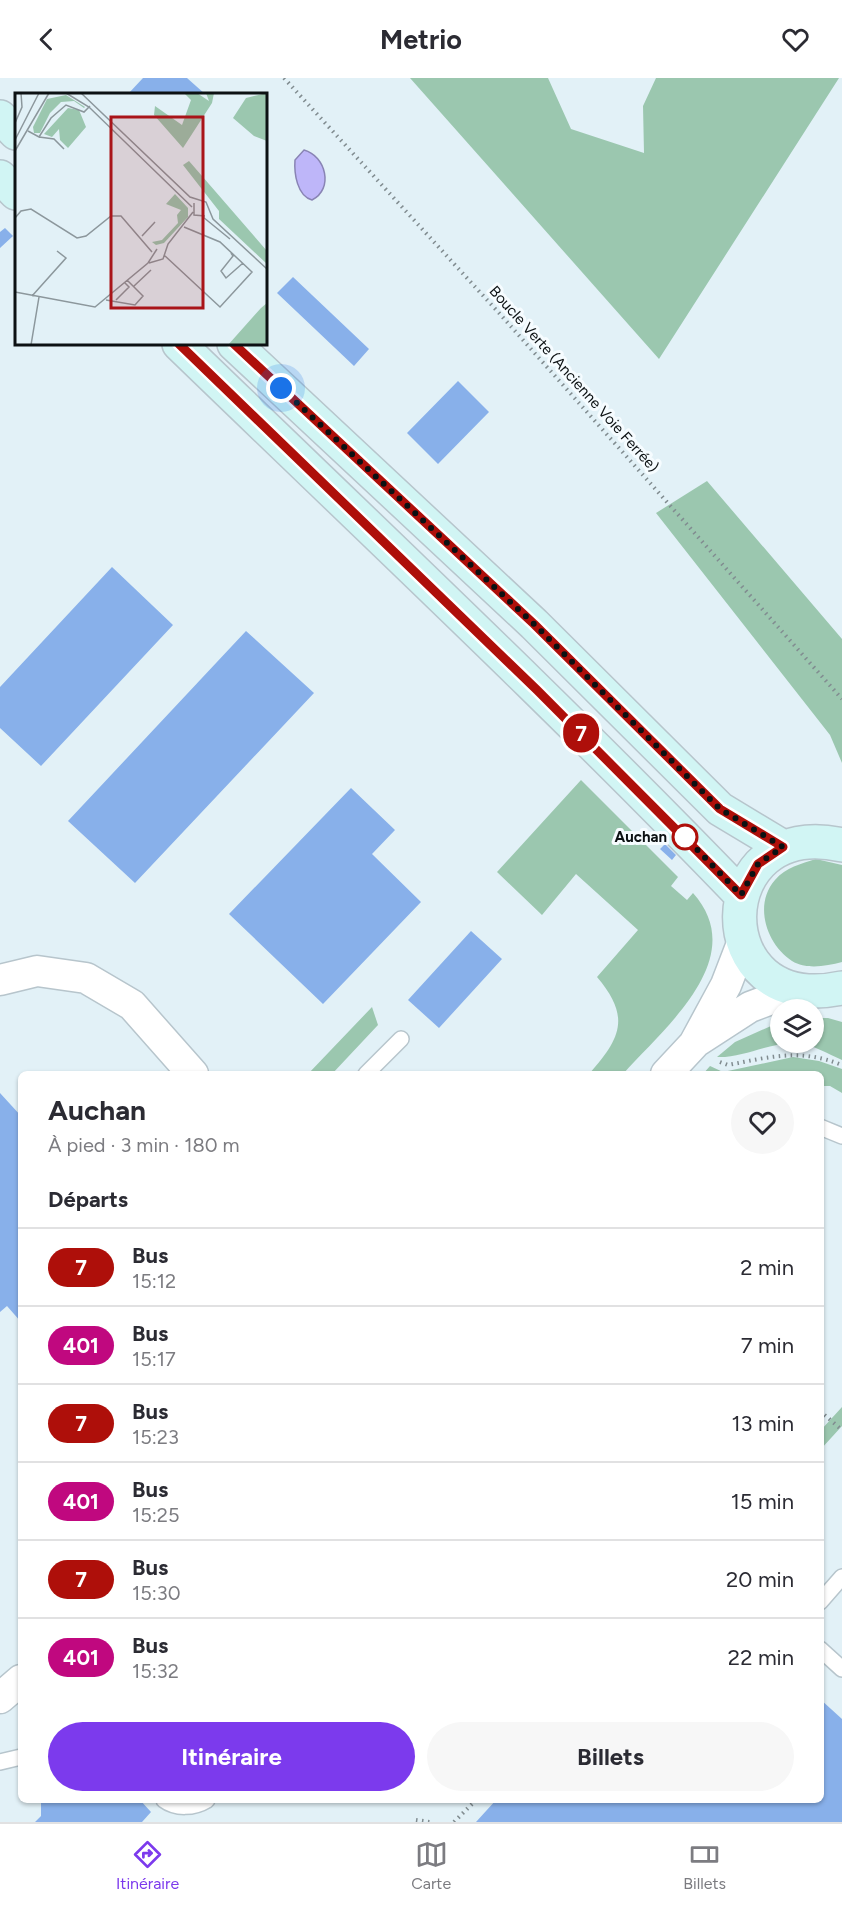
<!DOCTYPE html>
<html lang="fr">
<meta charset="utf-8">
<style>
:root{--surface:#fff;--page:#f7f7f7;--text:#2b2b33;--muted:#7c7c81;--line:#e1e1e2;--accent:#7c3aed}
body{margin:0;font-family:Figtree,sans-serif;background:var(--page);color:var(--text);height:100vh;display:flex;flex-direction:column;font-size:22px;white-space:nowrap}
*{box-sizing:border-box;margin:0}
p{font-size:20px;color:var(--muted)}
.icon{flex:none;width:33px;height:33px;fill:none;stroke:currentColor;stroke-width:2;stroke-linecap:round;stroke-linejoin:round}
.map{position:relative;flex:1;overflow:hidden}
.panel{position:absolute;left:18px;top:993px;width:806px;height:732px;display:flex;flex-direction:column;background:var(--surface);border-radius:9px;box-shadow:0 2px 4px #0004}
.panel>*{flex:none}
.badge{padding:0 12px;border-radius:20px;font-size:21px;line-height:39px}
.tools{position:absolute;left:770px;top:921px;display:grid;gap:12px}
.tools a{display:grid;place-items:center;width:54px;height:54px;border-radius:50%;background:var(--surface);box-shadow:0 2px 4px #0004;font-size:30px}
.you{position:absolute;width:30px;height:30px;margin:-15px;border:4px solid #fff;border-radius:50%;background:#1a73e8;box-shadow:0 0 0 9px #1a73e833}
.map>.badge{position:absolute;translate:-50% -50%;box-shadow:0 0 0 3px #fff}
h2{padding:0 30px;font-size:22px;line-height:54px}
.round{display:grid;place-items:center;flex:none;width:63px;height:63px;border-radius:32px;background:var(--page)}
.headline{display:flex;align-items:center;justify-content:space-between;height:102px;padding:0 30px}
h1{font-size:28px;font-weight:700;line-height:45px}
.button{display:flex;gap:12px;margin-top:auto;padding:12px 30px}
.button a{flex:1;height:69px;border-radius:36px;background:var(--accent);color:#fff;font-size:24px;font-weight:700;line-height:69px;text-align:center}
.button a+a{background:var(--page);color:var(--text)}
ul{padding:0;list-style:none}
li{display:flex;align-items:center;gap:18px;height:78px;padding:0 30px;border-top:2px solid var(--line)}
li div{flex:1}
li b{display:block;font-size:22px}
li em{font-style:normal}
li .badge{min-width:66px;font-weight:700;text-align:center}
header{display:flex;justify-content:space-between;align-items:center;height:78px;padding:0 30px;background:var(--surface);font-size:27px;font-weight:700}
.menu{display:flex;justify-content:space-around;align-items:center;height:84px;border-top:2px solid var(--line);background:var(--surface);font-size:16px;color:var(--muted)}
.menu a{display:grid;justify-items:center;gap:3px}
.menu .current{color:var(--accent)}
.map>svg:first-child{display:block}
.green{fill:#9bc7af}
.water{fill:#beb6f9;stroke:#8984b4;stroke-width:1.5}
.building{fill:#88b0ea}
.lines{fill:none;stroke-linecap:round;stroke-linejoin:round}
.service-casing{stroke:#b7c5cc;stroke-width:18}
.minor-casing{stroke:#b7c5cc;stroke-width:33}
.secondary-casing{stroke:#b7c5cc;stroke-width:36}
.path{stroke:#818c90;stroke-width:4;stroke-dasharray:1.5 4.5;stroke-linecap:butt}
.service{stroke:#fff;stroke-width:15}
.minor{stroke:#fff;stroke-width:30}
.secondary{stroke:#d1f5f4;stroke-width:33}
.line-casing{stroke:#fff;stroke-width:14}
.line{stroke:#ae0f0a;stroke-width:9}
.walk{stroke:#0c1113;stroke-width:6;stroke-dasharray:0 10.8}
.stop-dot{fill:#fff;stroke:#ae0f0a;stroke-width:3}
.labels{text-anchor:middle;dominant-baseline:central;stroke-width:6;stroke-linejoin:round;paint-order:stroke}
.street-label{font-size:15px;fill:#0c1113;stroke:#f6fcff}
.stop-label{font-size:15px;font-weight:bold;fill:#0c1113;stroke:#f6fcff;text-anchor:end}
.inset-road{fill:none;stroke:#8c979c;stroke-width:1.5}
.view{fill:#a91419;fill-opacity:0.15;stroke:#a91419;stroke-width:3}
.inset-edge{fill:none;stroke:#0c1113;stroke-width:3}
</style>
<header><svg class="icon" aria-label="back" viewBox="0 0 24 24"><path d="M15 5l-7 7 7 7"/></svg>Metrio<svg class="icon" aria-label="heart" viewBox="0 0 24 24"><path d="M12 20l-8-8c-3-5 5-10 8-4 3-6 11-1 8 4z"/></svg></header>
<div class="map">
<svg width="842" height="1744" viewBox="0 0 842 1744">
<rect width="100%" height="100%" fill="#e2f1f7"/>
<path class="green" d="M410,0H548L571,51L644,75L643,28L656,0H839L659,281Z
M707,403L842,561V685L830,657L656,435Z
M581,702L678,799L671,808L687,822L693,815C751,880 665,949 623,996H589C621,960 631,939 597,899L638,852L576,796L542,837L497,794Z
M816,781L842,787V884C826,888 807,892 792,883C767,867 753,827 775,802C786,789 801,786 816,781Z
M372,929L378,947L332,996H308Z
M813,940H828L842,944V982C828,976 812,966 797,965C769,964 744,980 717,979L735,964L780,944V964H813Z
M793,979L819,983L842,991V1015L830,1008H821L820,996H703L710,988L723,994Z
M842,1329V1348L821,1371V1352Z"/>
<path class="water" d="M304,72C326,78 334,111 312,122C297,118 294,95 295,82Z"/>
<path class="building" d="M143,0H187L205,16H128Z
M5,150L13,158L0,170V154Z
M293,199L369,271L354,288L277,215Z
M458,303L489,334L438,386L407,355Z
M112,489L173,547L41,688L0,650V609Z
M246,553L314,615L135,805L68,743Z
M351,710L395,752L372,776L421,824L323,926L229,836Z
M665,766L676,777L672,782L660,771Z
M471,853L502,881L439,950L408,922Z
M0,1015L21,1038V1244L7,1228L0,1234Z
M820,1621L842,1641V1744H476L496,1722H820Z
M41,1722H140L151,1734L142,1744H35L41,1738Z"/>
<g class="lines">
<g class="service-casing">
<path id="service" d="M366,996L401,961
M820,1049L842,1058
M820,1524L842,1499
M820,1571L842,1591
M0,1684L21,1679
M164,1722C176,1731 194,1730 207,1722"/>
</g>
<g class="minor-casing">
<path id="minor" d="M0,902L37,893L86,900L132,927L193,996
M696,964L750,929L795,912
M666,996L694,966L726,907L743,863
M0,1620L21,1602"/>
</g>
<g class="secondary-casing">
<path id="secondary" d="M0,39L16,55
M0,99L16,115
M179,266C367,448 559,628 741,817
M234,266L534,546L720,731L783,769
M842,767C708,736 703,940 842,910"/>
</g>
<path class="path" d="M284,0L499,235L842,621
M720,984L728,987C770,979 800,970 842,987
M820,1333L842,1352
M416,1742L430,1744
M454,1744L476,1722"/>
<use href="#service" class="service"/>
<use href="#minor" class="minor"/>
<use href="#secondary" class="secondary"/>
</g>
<g class="lines">
<g class="line-casing">
<path id="line" d="M179,266L537,612L741,817L758,786L783,769L720,731L534,546L234,266"/>
</g>
<use href="#line" class="line"/>
<path class="walk" d="M281,310L534,546L720,731L783,769L758,786L741,817L682,756L685,759"/>
</g>
<circle class="stop-dot" cx="685" cy="759" r="12"/>
<g class="labels">
<g class="street-label">
<text transform="translate(574 301) rotate(48)">Boucle Verte (Ancienne Voie Ferrée)</text>
</g>
<g class="stop-label">
<text x="667" y="759">Auchan</text>
</g>
</g>
<g transform="translate(15 15)">
<rect width="252" height="252" fill="#e2f1f7"/>
<path d="M169,0H182L194,8L191,0H199L197,10L168,55L139,22L140,13L167,32L176,7ZM252,0V48L239,43L218,25L231,5ZM51,2L70,14L69,15L59,8L46,9L35,20L25,40H19L18,34L32,6ZM53,15L64,17L71,34L53,55L45,47L44,36L37,44L29,41ZM174,68L252,158V171L204,126V118L168,72ZM160,101L173,115V124L149,150L141,152L137,149L147,147L163,130L162,122L166,117L151,111ZM252,210V252H213L246,215Z" fill="#9bc7af"/>
<path class="inset-road" d="M51,0L74,14L177,114M66,0L175,104L191,109L198,126L252,176M0,30L7,14L6,0M13,38L24,44L36,25L51,12L69,19L75,13M24,44L39,46L49,56M0,47L24,0M0,58L34,0M179,110V122L190,123M188,124L215,146M0,125L6,118L16,116L62,145L71,143L96,123H106L137,159M127,143L140,129M216,160L218,163L206,178L211,185L228,170M149,162L205,214L237,179L205,149L169,134M134,170L148,166L153,151L178,119M119,193L136,177M0,199L80,214L133,170L142,156M17,203L51,165L42,158M91,207L120,212L128,203L112,187M101,207L114,194L110,190M16,252L24,204"/>
<path class="view" d="M96,24H188V215H96Z"/>
<rect width="252" height="252" class="inset-edge"/>
</g>
</svg>
<div class="tools">
<a><svg class="icon" aria-label="layers" viewBox="0 0 24 24"><path d="M12 4l9 5-9 5-9-5zM3 14l9 5 9-5"/></svg></a>
</div>
<div class="you" style="left:281px;top:310px"></div>
<b class="badge" style="left:581px;top:655px;background:#ae0f0a;color:#fff">7</b>
<section class="panel">
<div class="headline"><div><h1>Auchan</h1><p>À pied · 3 min · 180 m</p></div><a class="round"><svg class="icon" aria-label="heart" viewBox="0 0 24 24"><path d="M12 20l-8-8c-3-5 5-10 8-4 3-6 11-1 8 4z"/></svg></a></div>
<h2>Départs</h2>
<ul>
<li><span class="badge" style="background:#ae0f0a;color:#fff">7</span><div><b>Bus</b><p>15:12</p></div><em>2 min</em></li>
<li><span class="badge" style="background:#c0087f;color:#fff">401</span><div><b>Bus</b><p>15:17</p></div><em>7 min</em></li>
<li><span class="badge" style="background:#ae0f0a;color:#fff">7</span><div><b>Bus</b><p>15:23</p></div><em>13 min</em></li>
<li><span class="badge" style="background:#c0087f;color:#fff">401</span><div><b>Bus</b><p>15:25</p></div><em>15 min</em></li>
<li><span class="badge" style="background:#ae0f0a;color:#fff">7</span><div><b>Bus</b><p>15:30</p></div><em>20 min</em></li>
<li><span class="badge" style="background:#c0087f;color:#fff">401</span><div><b>Bus</b><p>15:32</p></div><em>22 min</em></li>
</ul>
<div class="button"><a>Itinéraire</a><a>Billets</a></div>
</section>
</div>
<nav class="menu">
<a class="current"><svg class="icon" aria-label="directions" viewBox="0 0 24 24"><path d="M12 3l9 9-9 9-9-9zM9 14v-3h6M13 9l2 2-2 2"/></svg>Itinéraire</a>
<a><svg class="icon" aria-label="map" viewBox="0 0 24 24"><path d="M3 6l6-2 6 2 6-2v14l-6 2-6-2-6 2zM9 4v14M15 6v14"/></svg>Carte</a>
<a><svg class="icon" aria-label="tickets" viewBox="0 0 24 24"><path d="M3 7h18v10H3zM15 7v10"/></svg>Billets</a>
</nav>
